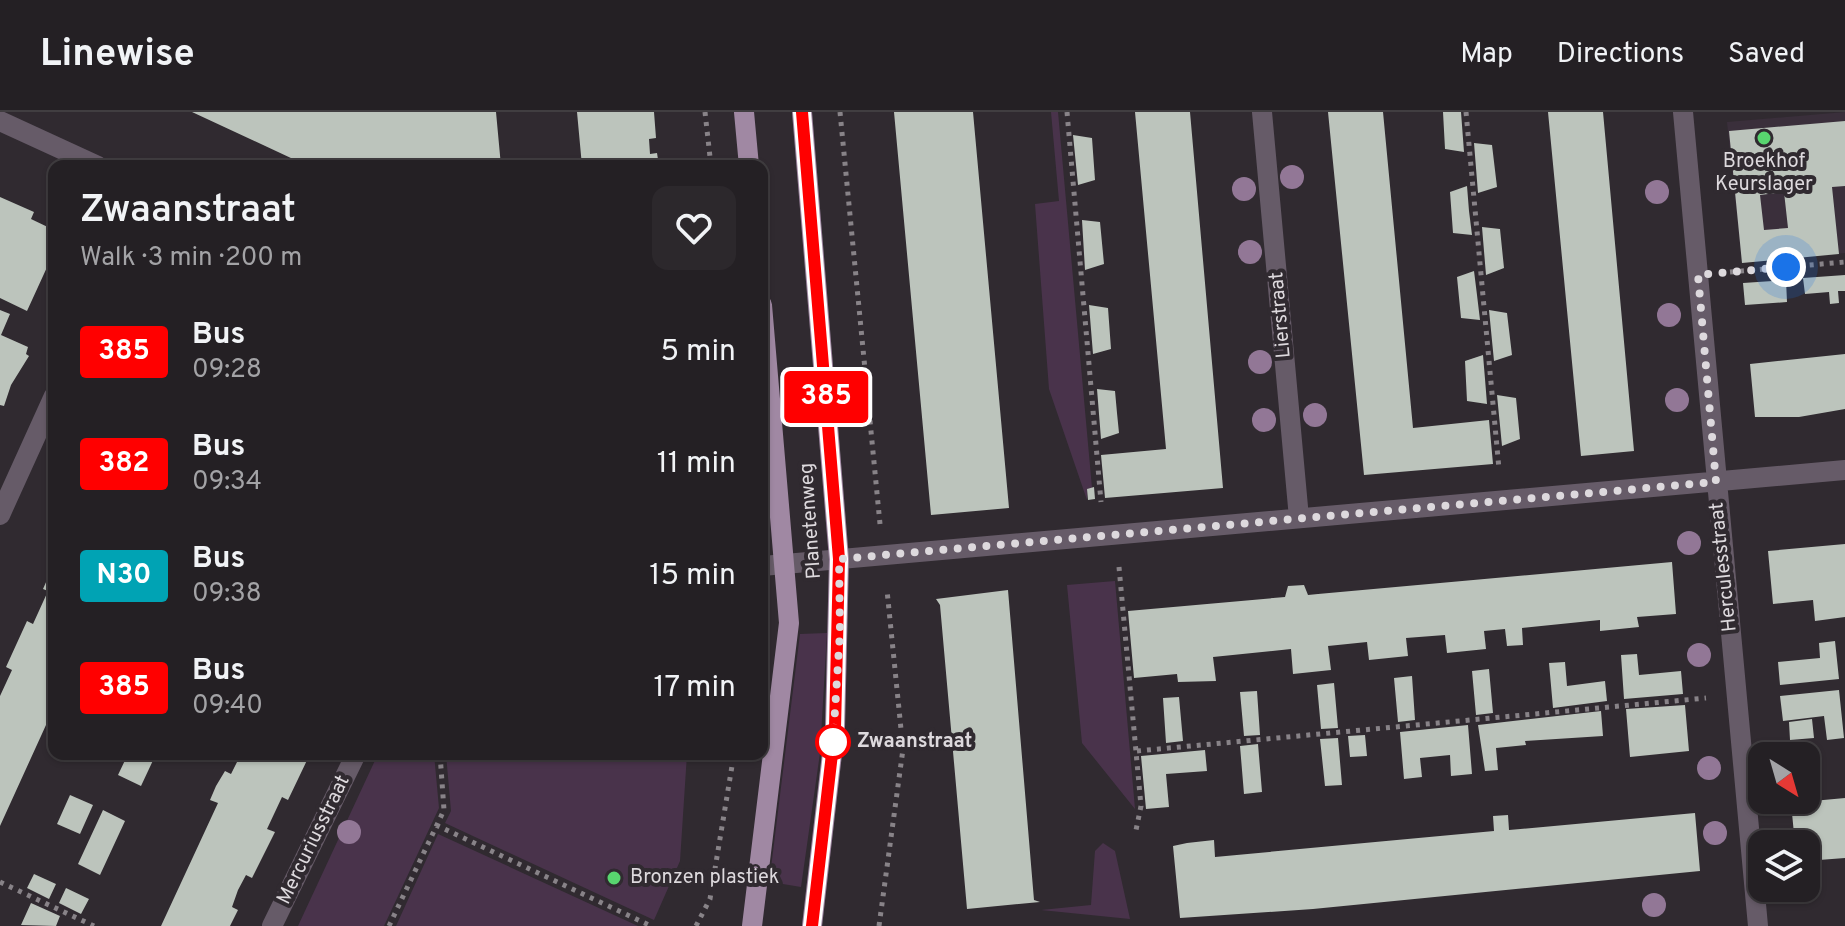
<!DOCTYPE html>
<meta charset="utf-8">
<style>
:root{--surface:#242024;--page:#2c282c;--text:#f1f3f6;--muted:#a3a3a6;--line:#413e41}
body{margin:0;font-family:Overpass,sans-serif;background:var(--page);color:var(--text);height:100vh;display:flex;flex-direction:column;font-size:30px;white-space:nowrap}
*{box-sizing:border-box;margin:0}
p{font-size:26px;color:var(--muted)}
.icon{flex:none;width:44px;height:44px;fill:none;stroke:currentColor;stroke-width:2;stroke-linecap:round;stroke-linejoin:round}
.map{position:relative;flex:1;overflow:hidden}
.sheet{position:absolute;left:48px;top:48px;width:720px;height:600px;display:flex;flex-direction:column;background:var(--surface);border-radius:16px;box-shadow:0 2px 6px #0004,0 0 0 2px var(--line)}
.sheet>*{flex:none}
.badge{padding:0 16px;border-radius:6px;font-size:28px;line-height:52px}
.needle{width:52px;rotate:143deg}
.fabs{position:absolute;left:1748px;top:630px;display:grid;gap:16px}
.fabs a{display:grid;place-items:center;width:72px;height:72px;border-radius:16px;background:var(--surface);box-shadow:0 2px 6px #0004,0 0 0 2px var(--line);font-size:40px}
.you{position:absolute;width:40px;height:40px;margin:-20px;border:6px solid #fff;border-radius:50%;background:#1a73e8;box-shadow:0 0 0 12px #1a73e833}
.map>.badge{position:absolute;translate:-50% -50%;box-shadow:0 0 0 4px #fff}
.round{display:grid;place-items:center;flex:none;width:84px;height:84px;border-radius:16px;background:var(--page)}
.summary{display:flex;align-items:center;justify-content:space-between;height:136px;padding:0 32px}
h1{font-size:38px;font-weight:600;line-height:60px}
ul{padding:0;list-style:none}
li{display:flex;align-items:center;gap:24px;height:112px;padding:0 32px}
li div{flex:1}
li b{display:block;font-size:30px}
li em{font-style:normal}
li .badge{min-width:88px;font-weight:700;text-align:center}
header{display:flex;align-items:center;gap:48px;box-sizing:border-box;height:112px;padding:0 40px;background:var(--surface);border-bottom:2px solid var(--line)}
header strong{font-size:38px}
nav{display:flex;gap:44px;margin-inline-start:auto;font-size:28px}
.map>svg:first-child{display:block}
.built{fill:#3a2f3b}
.green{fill:#49334b}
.building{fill:#bcc4bc;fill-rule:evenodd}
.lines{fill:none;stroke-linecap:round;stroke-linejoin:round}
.path{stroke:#888388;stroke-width:5;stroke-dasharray:4 6;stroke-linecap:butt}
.minor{stroke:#665b68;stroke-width:20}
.major{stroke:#a088a3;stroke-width:20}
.tree{fill:#927796}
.line-casing{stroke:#fff;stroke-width:18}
.line{stroke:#f00;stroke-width:12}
.walk{stroke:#ddd9dd;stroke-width:8;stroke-dasharray:0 14.4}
.poi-dot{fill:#58d56f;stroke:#302a30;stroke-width:3}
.stop-dot{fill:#fff;stroke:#f00;stroke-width:4}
.labels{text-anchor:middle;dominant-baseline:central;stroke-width:8;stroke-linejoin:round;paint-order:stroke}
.poi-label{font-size:20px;fill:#ddd9dd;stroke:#302a30}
.street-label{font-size:20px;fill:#ddd9dd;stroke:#302a30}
.stop-label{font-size:20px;font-weight:bold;fill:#ddd9dd;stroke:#302a30;text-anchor:start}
</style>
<header>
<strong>Linewise</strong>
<nav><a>Map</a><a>Directions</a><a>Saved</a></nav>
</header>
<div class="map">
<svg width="1845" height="814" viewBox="0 0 1845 814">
<rect width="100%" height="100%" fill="#302a30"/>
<path class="built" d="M1845,0V141L1742,151L1727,10Z"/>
<path class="green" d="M1051,0H1058L1092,376L1087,377V388L1049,277L1035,92L1059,89Z
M1115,469L1135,697L1082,631L1067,473Z
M827,521L820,641L801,775L771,770L770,764L800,522Z
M378,642H434L439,696L384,814H298Z
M446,642H687L680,749L654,808L445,711L451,699Z
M438,722L638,814H396Z
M1103,731L1115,739L1130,807L1041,798L1091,793L1095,739Z"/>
<path class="building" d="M192,0H496L501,54H308Z
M577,0H654L656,26L649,27L650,42L657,41L659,54H582Z
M894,0H973L1009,396L931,403Z
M1135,0H1190L1223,376L1105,386L1101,343L1166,337Z
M1328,0H1383L1413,316L1489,308L1493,352L1364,363Z
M1443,0H1461L1464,40L1445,37Z
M1548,0H1603L1634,339L1581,344Z
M1845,9V74L1832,75L1839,142L1742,151L1729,19ZM1784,80L1788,116L1764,118L1760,83Z
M1073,23L1092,26L1095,68L1078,73Z
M1474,31L1492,33L1497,75L1478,81Z
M1467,74L1469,99L1472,123L1453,121L1450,80Z
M0,85L34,100L31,107L54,118V140L27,199L0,186Z
M1082,108L1100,110L1104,152L1085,158Z
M1482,115L1500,117L1504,156L1486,163Z
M1474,159L1477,183L1480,208L1461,206L1457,165Z
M1845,163V179H1838L1839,191L1830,192L1829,180L1805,182L1803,166Z
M1786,168L1787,190L1745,193L1743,171Z
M1089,193L1108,196L1111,237L1093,242Z
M0,198L10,202L1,223L28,235L26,242L29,244L11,273L4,294L0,293Z
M1489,198L1507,201L1512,243L1494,249Z
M1845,242V297L1799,305H1755L1750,252Z
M1483,243L1485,267L1487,292L1467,289L1465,249Z
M1097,277L1115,279L1117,301L1119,321L1101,327Z
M1497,283L1516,286L1520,327L1502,334Z
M1094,375L1095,387L1088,388L1087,377Z
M1845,432V505L1815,509L1813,488L1773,492L1768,439Z
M1672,450L1676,502L1637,505L1639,515L1600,519V508L1522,516L1523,533L1507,534L1505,517L1484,519L1486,537L1447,541L1445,523L1406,526L1408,544L1369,548L1367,530L1328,534L1331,558L1293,562L1291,537L1213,545L1216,569L1178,570L1177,562L1134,566L1128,499L1285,485L1288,474L1304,473L1308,483L1318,482Z
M54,452V617L46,613L0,714V584L12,558L6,555L27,509L33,512L48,479L43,477Z
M1008,478L1034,788L1040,790L967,797L940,493L936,487Z
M1835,529L1839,567L1780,573L1778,550L1820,546L1819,531Z
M1637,542L1639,563L1681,559L1683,582L1624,587L1621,543Z
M1565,550L1567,574L1605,569L1607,589L1553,596L1549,551Z
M1489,557L1493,601L1476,603L1472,559Z
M1412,564L1415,608L1398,610L1394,566Z
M1334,571L1338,616L1321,617L1317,573Z
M1839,578L1844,626L1827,628L1824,604L1783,609L1780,584Z
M1257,579L1260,623L1244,624L1240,580Z
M1179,585L1183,629L1166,631L1163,586Z
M1685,593L1689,639L1630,645L1626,597Z
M1601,599L1603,624L1525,629L1526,633L1496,636L1498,658L1485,659L1478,613Z
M1812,607L1814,626L1790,628L1789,610Z
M1468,613L1472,662L1451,664L1450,643L1420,646L1422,665L1404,667L1400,620Z
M1365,623L1367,644L1350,645L1348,624Z
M1338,626L1342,673L1325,674L1320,627Z
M1258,632L1262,680L1244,682L1240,634Z
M1205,638L1207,659L1166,662L1169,695L1146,697L1141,644Z
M128,642H156L141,674L118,663Z
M241,642H310L288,688L282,685L267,717L275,720L252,766L246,763L238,778L232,795L238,798L230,814H161L218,691L210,688L216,674L225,659L231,662Z
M70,683L93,693L80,722L57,712Z
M1845,686V746L1806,749V732H1795L1791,691Z
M103,698L125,709L100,763L78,752Z
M1695,701L1700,759L1313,797L1180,806L1173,734L1187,731L1214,728L1215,745L1494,719L1493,704L1508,703L1509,718Z
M34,762L56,772L49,787L27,776Z
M66,776L89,787L81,802L59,791Z
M31,791L60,804L56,814L21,813Z"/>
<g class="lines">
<path class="path" d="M705,0L711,54
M840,0L880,412
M1067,0L1101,390
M1466,0L1499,357
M1730,160L1845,150
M1119,455L1141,694L1135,723
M1137,639L1706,586
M436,713L651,814
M0,770L94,814
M389,814L444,698L440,642
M696,814L710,787L734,642
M879,814L903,637L887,478"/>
<path class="minor" d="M1262,0L1299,406
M1683,0L1758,814
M0,9L98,54
M0,403L54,284
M762,454L1845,358
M272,814L356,642"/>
<path class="major" d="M744,0L749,54
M802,0L839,447L835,616L812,814
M752,814L789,511L762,193"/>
</g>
<g class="tree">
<circle cx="1292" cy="65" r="12"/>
<circle cx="1244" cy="77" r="12"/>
<circle cx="1657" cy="80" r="12"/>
<circle cx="1250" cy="140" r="12"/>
<circle cx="1669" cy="203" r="12"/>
<circle cx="1260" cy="250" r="12"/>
<circle cx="1677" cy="288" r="12"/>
<circle cx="1315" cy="303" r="12"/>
<circle cx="1264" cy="308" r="12"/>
<circle cx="1689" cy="431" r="12"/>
<circle cx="1699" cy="543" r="12"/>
<circle cx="1709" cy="656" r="12"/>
<circle cx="349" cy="720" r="12"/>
<circle cx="1715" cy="721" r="12"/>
<circle cx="1654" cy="793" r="12"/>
</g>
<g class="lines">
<g class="line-casing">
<path id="line" d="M802,0L839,447L835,616L812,814"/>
</g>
<use href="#line" class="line"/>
<path class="walk" d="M833,630L840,520L839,447L1716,370L1698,163L1786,155"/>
</g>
<g class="poi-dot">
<circle cx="1764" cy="26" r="8"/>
<circle cx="614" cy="766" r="8"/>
</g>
<circle class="stop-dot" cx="833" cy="630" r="16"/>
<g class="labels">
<g class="poi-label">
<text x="1764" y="50">Broekhof<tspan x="1764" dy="23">Keurslager</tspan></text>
<text x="630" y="766" text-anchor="start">Bronzen plastiek</text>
</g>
<g class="street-label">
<text transform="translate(1281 203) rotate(-95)">Lierstraat</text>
<text transform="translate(811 409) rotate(-94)">Planetenweg</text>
<text transform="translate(1724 455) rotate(-96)">Herculesstraat</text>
<text transform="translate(314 728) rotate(-64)">Mercuriusstraat</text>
</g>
<g class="stop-label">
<text x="857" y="630">Zwaanstraat</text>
</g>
</g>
</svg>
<div class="fabs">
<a><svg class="needle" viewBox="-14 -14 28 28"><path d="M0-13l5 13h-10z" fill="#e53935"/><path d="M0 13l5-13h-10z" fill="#a3a3a6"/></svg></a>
<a><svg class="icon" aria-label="layers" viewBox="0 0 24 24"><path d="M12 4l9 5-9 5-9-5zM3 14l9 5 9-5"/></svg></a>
</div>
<div class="you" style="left:1786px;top:155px"></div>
<b class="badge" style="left:826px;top:285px;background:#f00;color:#fff">385</b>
<section class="sheet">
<div class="summary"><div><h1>Zwaanstraat</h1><p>Walk · 3 min · 200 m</p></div><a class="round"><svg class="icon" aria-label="heart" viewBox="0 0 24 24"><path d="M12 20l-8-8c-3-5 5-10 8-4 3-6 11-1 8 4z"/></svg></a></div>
<ul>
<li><span class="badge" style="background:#f00;color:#fff">385</span><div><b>Bus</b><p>09:28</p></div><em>5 min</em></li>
<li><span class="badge" style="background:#f00;color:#fff">382</span><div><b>Bus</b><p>09:34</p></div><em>11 min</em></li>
<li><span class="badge" style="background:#00a3b4;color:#fff">N30</span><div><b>Bus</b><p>09:38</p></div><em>15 min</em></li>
<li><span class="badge" style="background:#f00;color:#fff">385</span><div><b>Bus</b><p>09:40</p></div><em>17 min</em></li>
</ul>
</section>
</div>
